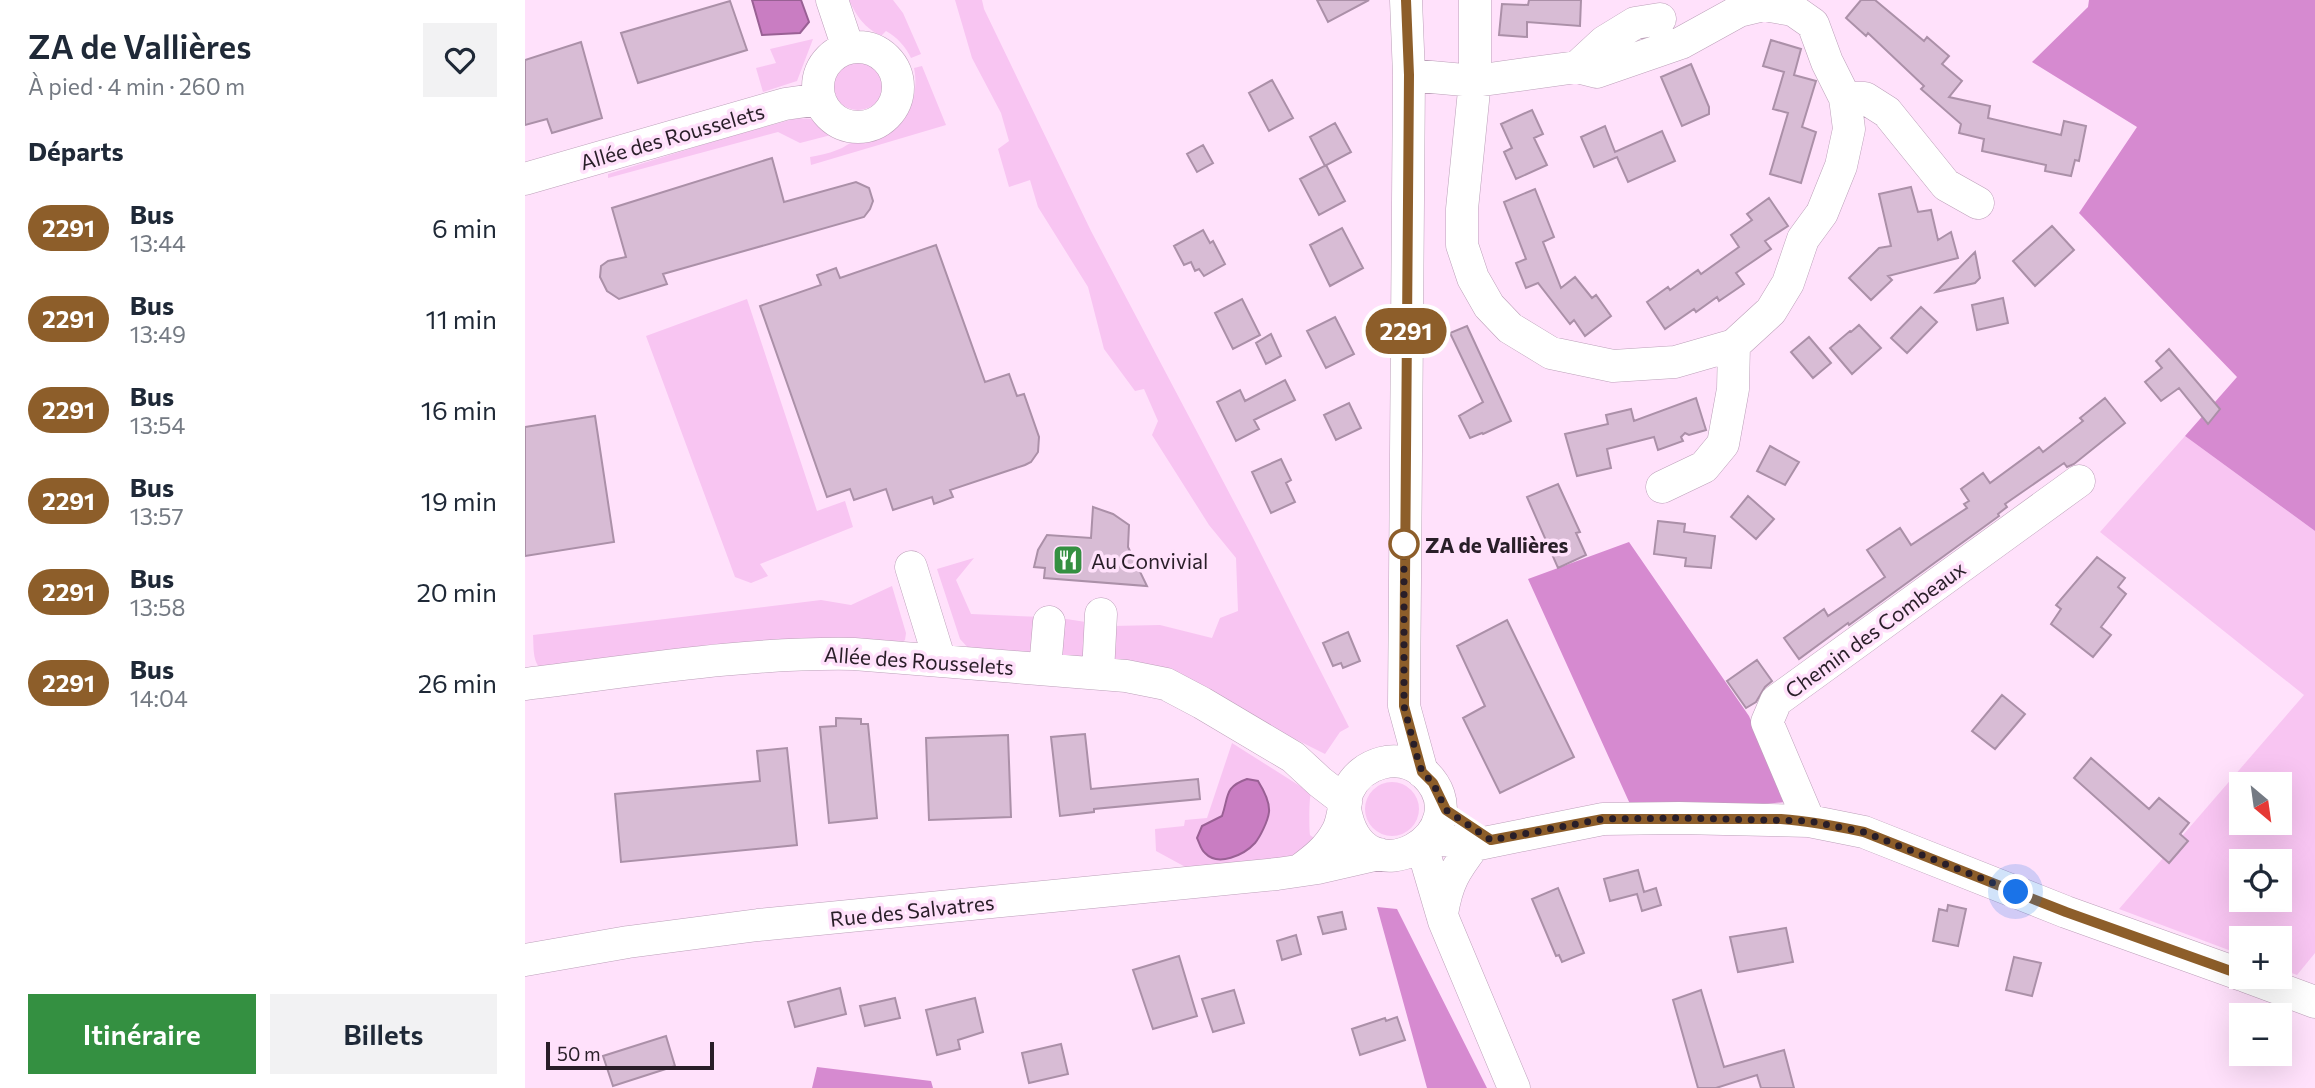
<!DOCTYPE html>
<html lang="fr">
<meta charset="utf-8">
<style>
:root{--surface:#fff;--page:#f2f2f3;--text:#1f2937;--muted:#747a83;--accent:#349041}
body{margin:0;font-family:Commissioner,sans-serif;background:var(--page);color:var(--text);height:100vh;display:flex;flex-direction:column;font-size:26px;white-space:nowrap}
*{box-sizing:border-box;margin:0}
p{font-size:23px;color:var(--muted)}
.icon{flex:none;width:38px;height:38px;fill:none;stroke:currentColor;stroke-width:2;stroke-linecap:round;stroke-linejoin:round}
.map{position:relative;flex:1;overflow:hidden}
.sheet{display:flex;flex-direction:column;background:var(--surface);width:525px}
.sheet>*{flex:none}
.badge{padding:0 14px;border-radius:23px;font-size:24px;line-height:46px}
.needle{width:46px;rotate:151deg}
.tools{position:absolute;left:1704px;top:772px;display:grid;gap:14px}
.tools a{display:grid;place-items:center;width:63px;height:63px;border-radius:0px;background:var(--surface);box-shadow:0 7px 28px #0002;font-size:35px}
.scale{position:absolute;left:21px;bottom:18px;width:168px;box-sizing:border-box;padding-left:7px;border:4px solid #291e28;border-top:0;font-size:19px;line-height:24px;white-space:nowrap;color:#291e28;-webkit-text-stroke:5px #ffe1fb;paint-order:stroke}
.you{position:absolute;width:35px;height:35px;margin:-18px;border:5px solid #fff;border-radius:50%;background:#1a73e8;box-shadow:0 0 0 10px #1a73e833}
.map>.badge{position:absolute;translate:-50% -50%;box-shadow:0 0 0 4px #fff}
h2{padding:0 28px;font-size:26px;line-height:63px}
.round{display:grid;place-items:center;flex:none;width:74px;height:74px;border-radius:0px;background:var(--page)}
.summary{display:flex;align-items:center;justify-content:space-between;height:119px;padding:0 28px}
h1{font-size:33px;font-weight:600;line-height:52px}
.primary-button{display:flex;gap:14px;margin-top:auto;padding:14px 28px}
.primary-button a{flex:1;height:80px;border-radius:0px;background:var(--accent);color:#fff;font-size:28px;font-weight:600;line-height:80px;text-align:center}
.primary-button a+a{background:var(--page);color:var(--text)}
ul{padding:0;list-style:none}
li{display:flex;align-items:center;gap:21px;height:91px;padding:0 28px}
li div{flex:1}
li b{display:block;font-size:26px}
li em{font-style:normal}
li .badge{min-width:77px;font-weight:700;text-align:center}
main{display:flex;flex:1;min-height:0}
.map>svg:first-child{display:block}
.green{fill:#f8c5f2;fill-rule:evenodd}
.forest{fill:#d68ad0}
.water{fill:#c97dc2;stroke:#996094;stroke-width:2}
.building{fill:#d8bcd5;stroke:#ab90a8;stroke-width:2}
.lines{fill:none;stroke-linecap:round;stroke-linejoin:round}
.minor-casing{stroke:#bca0b9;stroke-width:33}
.minor{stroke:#fff;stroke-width:32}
.line-casing{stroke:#fff;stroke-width:16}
.line{stroke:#8d5e2a;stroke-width:10}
.walk{stroke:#291e28;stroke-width:7;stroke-dasharray:0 12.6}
.stop-dot{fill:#fff;stroke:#8d5e2a;stroke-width:3.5}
.labels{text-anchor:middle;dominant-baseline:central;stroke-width:7;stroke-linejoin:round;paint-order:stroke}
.street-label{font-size:21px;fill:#291e28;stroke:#ffe1fb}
.stop-label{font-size:21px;font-weight:bold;fill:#291e28;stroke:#ffe1fb;text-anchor:start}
.poi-label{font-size:21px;fill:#291e28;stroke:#ffe1fb;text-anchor:start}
</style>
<main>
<section class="sheet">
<div class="summary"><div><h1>ZA de Vallières</h1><p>À pied · 4 min · 260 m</p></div><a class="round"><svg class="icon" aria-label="heart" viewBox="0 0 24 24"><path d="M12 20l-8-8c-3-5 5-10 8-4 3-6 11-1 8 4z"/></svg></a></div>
<h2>Départs</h2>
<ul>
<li><span class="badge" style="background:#8d5e2a;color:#fff">2291</span><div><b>Bus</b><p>13:44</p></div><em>6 min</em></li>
<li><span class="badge" style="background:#8d5e2a;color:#fff">2291</span><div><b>Bus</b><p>13:49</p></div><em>11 min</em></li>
<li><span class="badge" style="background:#8d5e2a;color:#fff">2291</span><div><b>Bus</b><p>13:54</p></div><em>16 min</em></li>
<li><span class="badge" style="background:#8d5e2a;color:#fff">2291</span><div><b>Bus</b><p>13:57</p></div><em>19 min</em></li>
<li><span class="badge" style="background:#8d5e2a;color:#fff">2291</span><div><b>Bus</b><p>13:58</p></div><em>20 min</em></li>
<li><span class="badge" style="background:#8d5e2a;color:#fff">2291</span><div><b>Bus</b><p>14:04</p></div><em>26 min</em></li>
</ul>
<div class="primary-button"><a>Itinéraire</a><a>Billets</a></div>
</section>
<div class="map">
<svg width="1790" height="1088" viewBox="0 0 1790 1088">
<rect width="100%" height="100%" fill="#ffe1fb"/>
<path class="green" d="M324,0H368L378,13L396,54L386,58C381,47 372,37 361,31L356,36C339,27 332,17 324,0Z
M430,0H457L459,9L566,231L727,536L824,727L815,732L800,754L706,707L587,661V626L635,625L687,638L695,618L713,611L711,558L684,525L627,435L633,421L619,389L610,391L579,349L563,287L513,207L505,180L484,187L473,149L484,141L476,113L447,58Z
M288,39L272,81L238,92L231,68L251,63L245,49Z
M307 84a26 26 0 1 1 52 0a26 26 0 1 1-52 0Z
M397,66L421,125L286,165L285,157C294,155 303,154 312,150C319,148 325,142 332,140C336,140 340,141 343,140C377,133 396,102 389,68Z
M272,118L286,119L306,135L275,143L253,132L83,178V174L203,137Z
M222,299L292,511L320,501L328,527L235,564L243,576L226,583L210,577L121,336Z
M1660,436L1790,531V953L1772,975L1755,969V938H1717V955L1594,909L1779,695L1575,532ZM1717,784H1755V822H1717ZM1717,861H1755V900H1717Z
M449,558L431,580L446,614L517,617L512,658L446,651L435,639L412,569Z
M367,586L381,633L380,640L371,647L19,672C7,663 9,650 8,635L296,600L326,605Z
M535,618L567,623L563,660L533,658Z
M707,743L786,793C784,798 784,829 785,835L793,841L764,859L666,870L631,851L630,829L659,826L660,820L682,818Z
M840 809a27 27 0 1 1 54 0a27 27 0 1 1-54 0Z"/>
<path class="forest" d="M1564,0H1790V531L1660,436L1712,377L1554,213L1612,127L1507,62L1563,7Z
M1104,542L1224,716L1261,802L1215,806L1105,804L1003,579Z
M852,907L872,909L962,1088H902Z
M292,1067L406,1081L408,1088H287Z"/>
<path class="water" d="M227,0H276L284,22L275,33L237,35Z
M722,779L733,781C738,789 745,802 744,812C743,821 735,837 730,843C719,855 693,867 680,853C676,850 674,842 672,838L677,826L697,816C704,796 699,787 722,779Z"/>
<path class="building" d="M792,0H844L803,22Z
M1004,0H1056L1055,26L1002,22V37L974,35L977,4L1003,5Z
M1336,0H1350L1399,41L1402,37L1424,56L1417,64L1437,81L1424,97L1465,106L1463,118L1536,135L1539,121L1561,126L1554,161L1550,160L1546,176L1520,171L1521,165L1457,151L1459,139L1434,133L1436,124L1396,89L1399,86L1343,33L1341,36L1321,18Z
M205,1L222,50L113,83L96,33Z
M1246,40L1276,49L1269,75L1291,81L1277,127L1291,132L1276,183L1245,174L1263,113L1248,109L1259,72L1238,66Z
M56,42L77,118L27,133L22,119L0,125V60Z
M1166,64L1184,107V114L1157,126L1136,77Z
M747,80L768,118L744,131L724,93Z
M1007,110L1018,134L1009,138L1022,165L991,179L979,152L987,148L976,124Z
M810,123L826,152L800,166L785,137Z
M1080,126L1090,152L1137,131L1150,161L1103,182L1092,157L1069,167L1056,137Z
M678,145L688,163L672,172L662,154Z
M247,158L259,202L331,182L344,188L348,201L345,209L339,217L138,274L142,284L94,299L82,291L75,277L76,266L83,261L101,257L87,208Z
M801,165L820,201L794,215L775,179Z
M1386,187L1393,212L1406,210L1413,240L1426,232L1433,258L1363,276L1367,280L1346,300L1324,278L1354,248L1366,246L1354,194Z
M1010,189L1029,237L1018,242L1036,288L1050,277L1067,298L1071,295L1086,316L1060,336L1049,320L1045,324L1013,283L1001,288L991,263L1001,259L979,202Z
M1244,198L1263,226L1240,241L1246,249L1211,273L1219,284L1194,301L1192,297L1171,312L1169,309L1140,329L1122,302L1143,287L1145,290L1173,270L1176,274L1214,247L1206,235L1227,220L1222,214Z
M1527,226L1549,250L1510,286L1488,261Z
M817,228L838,268L805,286L785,245Z
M678,230L685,243L688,241L700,264L679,276L674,269L670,271L666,262L659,265L649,246Z
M411,245L460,382L484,374L492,396L499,394L514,437L513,452L506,462L500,465L425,490L428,497L409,504L407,497L368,510L361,489L329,500L325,489L302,497L235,306L296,285L292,275L311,268L315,278Z
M1450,252L1455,278L1450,283L1411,292Z
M1478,298L1483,323L1452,330L1447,305Z
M717,299L735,335L708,349L690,313Z
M1396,307L1412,322L1382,353L1366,338Z
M810,317L829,354L801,368L782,331Z
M1334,325L1356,348L1327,374L1305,348L1325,331L1326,332Z
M942,326L986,421L958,434L957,433L945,438L934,416L958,402L925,333Z
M746,334L756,356L741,364L731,343Z
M1284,337L1306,363L1288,378L1266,352Z
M1644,349L1695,409L1683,424L1654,388L1636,401L1620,382L1637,368L1631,361Z
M760,380L770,400L729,420L734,429L711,441L692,402L715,390L720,401Z
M1171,398L1181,430L1164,435L1160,433L1156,437L1158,441L1133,450L1129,437L1082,449L1086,468L1052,476L1040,434L1083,424L1081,415L1106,409L1109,421Z
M1580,398L1600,423L1549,464L1542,467L1539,463L1480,504L1482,507L1473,514L1474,516L1324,625L1323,623L1274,659L1259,638L1299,609L1303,616L1360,577L1342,550L1375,528L1386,545L1442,508L1439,504L1444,501L1436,489L1458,473L1465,483L1514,447L1518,452L1558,421L1555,418Z
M824,403L836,428L811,440L799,415Z
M70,416L89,542L0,556V427Z
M1245,446L1274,462L1260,485L1232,471Z
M756,459L766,480L761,483L770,502L746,513L727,472Z
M1033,484L1055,532L1051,533L1061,555L1033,568L1002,497Z
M1223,496L1249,519L1231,539L1206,517Z
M568,507L588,514L604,525L603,547L622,586L519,578L520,568L509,567L513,550L522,535L566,538Z
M1133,521L1160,524L1159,532L1190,536L1186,568L1160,566L1161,558L1129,554Z
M1572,557L1600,578L1593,587L1601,594L1576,627L1586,635L1568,657L1526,624L1536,609L1531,605Z
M982,620L1049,757L975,793L938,718L960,706L932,646Z
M823,632L835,661L818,668L816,663L808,666L798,643Z
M1232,660L1247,681L1240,687L1231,702L1221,708L1202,681Z
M1477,695L1500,714L1470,749L1447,731Z
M311,718L336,719V724H343L352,818L304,823L295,727L311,726Z
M560,734L566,789L673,779L675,799L569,809V812L535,816L526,737Z
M483,735L486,817L404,820L401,738Z
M262,748L272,845L96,862L90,794L235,781L232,751Z
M1566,758L1624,809L1634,798L1664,823L1655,834L1663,841L1644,863L1549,778Z
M1113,870L1119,892L1131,888L1136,905L1117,911L1112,894L1085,901L1079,879Z
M1033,888L1059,953L1037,962L1034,955L1031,956L1007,899Z
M1423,905L1441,909L1433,946L1408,941L1414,909L1422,911Z
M817,912L821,929L798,934L793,917Z
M1261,928L1268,962L1213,972L1205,937Z
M771,935L776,954L757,960L752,941Z
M654,956L672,1016L628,1029L608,970Z
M1489,957L1516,963L1507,996L1481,990Z
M315,988L321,1014L270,1027L263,1002Z
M709,990L719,1023L688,1032L677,999Z
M1176,990L1199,1067L1259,1050L1269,1088H1236L1232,1075L1191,1088H1173L1148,1000Z
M370,998L375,1018L340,1026L335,1006Z
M450,998L458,1032L433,1040L435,1049L412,1055L401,1010Z
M872,1017L880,1040L835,1055L827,1029L860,1018L861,1021Z
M141,1036L150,1066L88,1086L78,1056Z
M536,1044L543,1074L504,1083L497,1053Z"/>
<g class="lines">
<g class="minor-casing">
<path id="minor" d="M307,0L323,48
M881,0L884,75L879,706L897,772
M950,0V81L937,209V245L948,278L964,306L985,328L1026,353L1088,366L1150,362L1209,345
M293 87a40 40 0 1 1 80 0a40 40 0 1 1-80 0Z
M1052,67L1079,42L1110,23L1135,19
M884,75L950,81L1052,67L1072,72L1156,43L1214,11L1239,5L1268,10L1288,24L1302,62L1320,98L1324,129L1316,166L1297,213L1278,239L1263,283L1246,311L1209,345L1208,389L1198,444L1179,467L1137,487
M1320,98H1340L1362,112L1421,185L1453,203
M0,179L260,104L295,99
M386,567L415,661
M520,669L524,622
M573,673L576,614
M0,684C109,671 219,652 329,654L601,676L641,684L677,703L768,757L795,782L821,802
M1284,821L1242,722L1251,701L1554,481
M902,841L920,840L949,845L1078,819L1154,818L1284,821L1339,832L1541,912L1717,975
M897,846L919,921L989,1088
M775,870C790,859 803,849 812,832C819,820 818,804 823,791C836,762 875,751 899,773C960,831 837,906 820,809
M917,914C922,882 930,870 949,845
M0,960L103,942L233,925L752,874L793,868L854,854
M1720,976L1790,1002"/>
</g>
<use href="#minor" class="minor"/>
</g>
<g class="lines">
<g class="line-casing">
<path id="line" d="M881,0L884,75L879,706L897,772L908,783L921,810L966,840L1078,819H1256C1284,821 1311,826 1339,832L1541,912L1717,975"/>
</g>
<use href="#line" class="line"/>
<path class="walk" d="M879,544V706L891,753L897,772L908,783L921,810L966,840L1078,819L1154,818L1284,821L1339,832L1491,892"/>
</g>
<defs>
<g id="restaurant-square" transform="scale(1.575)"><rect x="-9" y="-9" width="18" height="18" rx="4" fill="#349041" stroke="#ffe1fb"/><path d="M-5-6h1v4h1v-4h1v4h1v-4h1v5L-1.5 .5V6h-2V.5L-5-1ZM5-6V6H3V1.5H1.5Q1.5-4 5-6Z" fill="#fff"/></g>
</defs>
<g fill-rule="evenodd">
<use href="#restaurant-square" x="543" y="560"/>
</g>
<circle class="stop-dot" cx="879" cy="544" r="14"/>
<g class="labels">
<g class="street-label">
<text transform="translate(147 136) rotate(-16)">Allée des Rousselets</text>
<text transform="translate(1350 629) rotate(-36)">Chemin des Combeaux</text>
<text transform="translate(394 660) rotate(4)">Allée des Rousselets</text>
<text transform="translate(387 910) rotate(-6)">Rue des Salvatres</text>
</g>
<g class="stop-label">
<text x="900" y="544">ZA de Vallières</text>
</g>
<g class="poi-label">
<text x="566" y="560">Au Convivial</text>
</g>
</g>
</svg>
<div class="tools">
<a><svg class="needle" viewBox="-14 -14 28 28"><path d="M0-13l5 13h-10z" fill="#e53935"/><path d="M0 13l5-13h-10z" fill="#747a83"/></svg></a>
<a><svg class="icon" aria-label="locate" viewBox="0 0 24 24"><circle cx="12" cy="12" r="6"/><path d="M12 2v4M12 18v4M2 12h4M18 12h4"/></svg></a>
<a>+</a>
<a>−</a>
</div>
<div class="scale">50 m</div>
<div class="you" style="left:1491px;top:892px"></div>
<b class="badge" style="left:881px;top:331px;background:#8d5e2a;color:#fff">2291</b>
</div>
</main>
